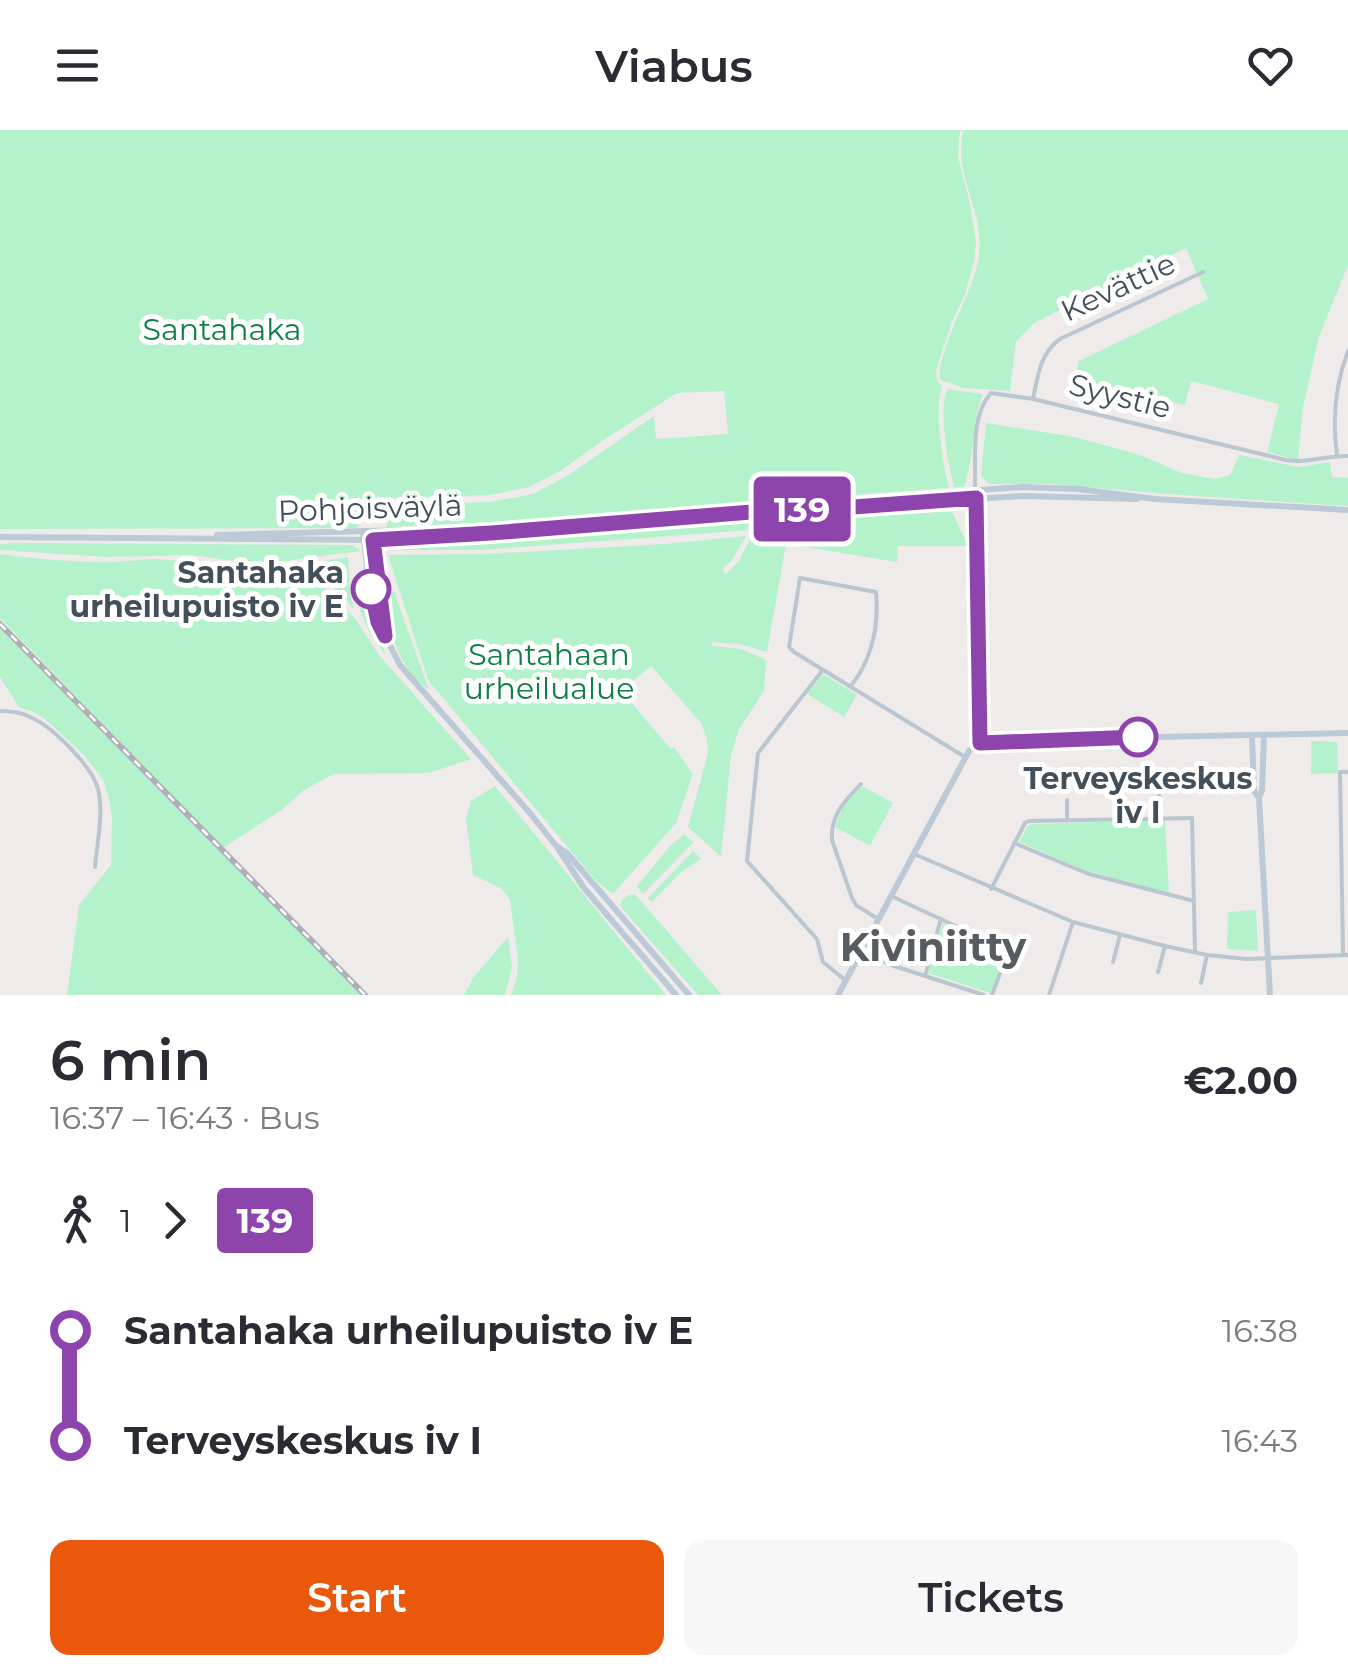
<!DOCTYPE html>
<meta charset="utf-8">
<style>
:root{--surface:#fff;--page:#f7f7f7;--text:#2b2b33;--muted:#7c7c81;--accent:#ea580c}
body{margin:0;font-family:Montserrat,sans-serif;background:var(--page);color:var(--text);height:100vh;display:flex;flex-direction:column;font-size:38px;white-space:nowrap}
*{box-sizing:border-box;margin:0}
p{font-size:32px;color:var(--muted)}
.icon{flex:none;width:55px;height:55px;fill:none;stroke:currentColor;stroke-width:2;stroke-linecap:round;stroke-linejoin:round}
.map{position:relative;height:865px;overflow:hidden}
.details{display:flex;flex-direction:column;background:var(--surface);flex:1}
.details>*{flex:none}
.badge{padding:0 20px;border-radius:8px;font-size:35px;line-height:65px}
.map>.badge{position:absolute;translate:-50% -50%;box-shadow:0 0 0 5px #fff}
.legs{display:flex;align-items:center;gap:15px;height:110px;padding:0 50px;font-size:32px}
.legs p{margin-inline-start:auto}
.summary{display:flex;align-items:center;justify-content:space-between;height:170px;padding:0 50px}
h1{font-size:55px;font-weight:600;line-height:75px}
.button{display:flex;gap:20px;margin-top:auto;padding:20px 50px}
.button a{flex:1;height:115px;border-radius:20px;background:var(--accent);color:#fff;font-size:40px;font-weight:600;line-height:115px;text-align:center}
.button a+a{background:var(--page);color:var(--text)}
ul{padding:0 50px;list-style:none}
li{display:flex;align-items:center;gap:35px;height:110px;font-size:38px}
li i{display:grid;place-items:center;width:15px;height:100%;margin:0 12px;background:currentColor}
li i::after{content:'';width:25px;height:25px;margin:-12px;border:8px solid;border-radius:50%;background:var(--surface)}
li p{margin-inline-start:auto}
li:first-child i{background:linear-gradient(#0000 50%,currentColor 0)}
li:last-child i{background:linear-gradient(currentColor 50%,#0000 0)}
header{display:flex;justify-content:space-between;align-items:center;height:130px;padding:0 50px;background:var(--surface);font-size:45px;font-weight:600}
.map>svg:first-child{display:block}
.green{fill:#b4f2cb}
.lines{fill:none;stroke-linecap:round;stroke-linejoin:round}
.street{stroke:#bbc7d0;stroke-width:4}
.secondary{stroke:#bccad7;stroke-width:6}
.rail-casing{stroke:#adb1b7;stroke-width:6}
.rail{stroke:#fff;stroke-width:2.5;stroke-dasharray:8;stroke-linecap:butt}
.line-1-casing{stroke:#fff;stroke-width:22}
.line-1{stroke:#8e44ad;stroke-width:15}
.stop-1-dot{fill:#fff;stroke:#8e44ad;stroke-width:5}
.labels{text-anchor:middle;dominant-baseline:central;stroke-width:10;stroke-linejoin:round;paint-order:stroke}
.street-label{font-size:30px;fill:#43505a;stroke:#fff}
.park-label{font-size:30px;fill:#0f8045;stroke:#fff}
.stop-label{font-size:30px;font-weight:bold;fill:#43505a;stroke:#fff;text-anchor:end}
.district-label{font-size:40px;font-weight:bold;fill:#585c61;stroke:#fff}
</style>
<header><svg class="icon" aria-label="menu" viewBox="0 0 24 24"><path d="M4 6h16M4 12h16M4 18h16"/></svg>Viabus<svg class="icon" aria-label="heart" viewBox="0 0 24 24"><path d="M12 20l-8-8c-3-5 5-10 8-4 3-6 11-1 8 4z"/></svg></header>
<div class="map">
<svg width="1348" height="865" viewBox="0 0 1348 865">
<rect width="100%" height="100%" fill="#efebeb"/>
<path class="green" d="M0,0H960L958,27L969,69L976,111L975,128L965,164L952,192L936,240L937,251L942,256C934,279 943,334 949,358L875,363L748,379L537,393L496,392L387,397V376L490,372L533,364L567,346L654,286L656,309L728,304L724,261L677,263L602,311L562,340L529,357L490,365L374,369L366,376L357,398L0,399Z
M963,0H1348V135L1319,207L1303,277L1298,330L1267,322L1279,274L1191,251L1185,275L1074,248L1079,231L1208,169L1186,118L1034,193L1016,212L1010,261L964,258L940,250C935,225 972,163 978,132C986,90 963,60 961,24C961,16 962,8 963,0Z
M947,259L983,264C971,294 975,327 964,357H954C948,332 938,283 947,259Z
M986,293L1075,307L1140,325L1182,343L1215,349L1230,345L1239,325L1299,337L1330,332L1332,347L1348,348V376L1165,364L1053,354H989L981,345Z
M938,382H952L968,416H898L897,432L786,414L767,522L739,514L712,512V516L741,519L766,530L764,561L739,599L731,625L721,727L688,697L708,623L707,609L701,593L651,536L621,561L671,619L674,617L693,644L676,693L613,764L596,751L428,550L388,425L483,424L665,414L746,406L732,430L723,438L725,445L738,432L753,404L778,401L836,388Z
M743,387L751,389V400L482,420H387V413Z
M15,413L352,415L361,421L277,432L226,430L194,425L105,427L0,420V414Z
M0,424C36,429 73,432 109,432C124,432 140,429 155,429C204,431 254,443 303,434L356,490L379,525L471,629L429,643L334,644L304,660L283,679L223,718L0,488Z
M348,427L350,463L354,479L310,433Z
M394,461L429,560C398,539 388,500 387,464Z
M367,462L376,501L386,525C370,506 361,488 356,464Z
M0,498L361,865H67L79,775L111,735L112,687L109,668L103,650L84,625L46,590L36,583L19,577L0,547Z
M823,544L857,565L844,587L807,564Z
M1311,611L1337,612L1338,643L1311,644Z
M495,656C553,725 608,796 666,865H511L517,847L518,829L510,770L501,758L473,745L466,688L471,671Z
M862,656L893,673L870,716L835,697L843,677Z
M1165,690L1169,763L1087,741L1019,712L1028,695L1035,694Z
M684,704L694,712L643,764L637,756L669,717Z
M693,721L701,729L681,742L652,772L647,769Z
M635,764L722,865H698L625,782L620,775C622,768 628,765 635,764Z
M1256,780L1258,821L1227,819L1228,782Z
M943,793L1001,819L1002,830L991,863L928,843Z
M508,807L512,837L505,865H464L473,848Z"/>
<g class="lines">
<path class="street" d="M1033,269C1038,246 1040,223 1060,209L1203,142
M1337,325C1332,289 1335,255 1348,221
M975,358C976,329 970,286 991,263L1033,269L1286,330C1307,334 1326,325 1348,326
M822,541L758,623L747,731L817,809L823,832L845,850
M851,556C872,529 879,496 876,462L800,448L789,517L794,522L965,627
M0,581C11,581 21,582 30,587C52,596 92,636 98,659C104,683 97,713 95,737
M861,654C845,671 830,685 832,710L852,768L856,775L878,789
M1159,663L1160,688
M1067,670V691
M1014,713L1089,744L1194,771
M914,724L1073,792L1165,816L1207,825L1247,829L1348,825
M991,759L1025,693L1029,691L1192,688L1195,821
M891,766L1003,818L1005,830L992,865
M861,823L894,836L984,865
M1343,825L1340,642H1348
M1113,832L1120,805
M1158,842L1165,816
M925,846L941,789
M1201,853L1207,825
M1049,865L1073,792"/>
<path class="secondary" d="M975,364L980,613
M1155,369L1348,380
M810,379L1023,366L1137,369
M363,401L367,437L378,492L400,535L529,682L557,717L584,758L676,865
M217,405L524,397
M0,407L385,410L751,382L870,368L1022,357L1078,359L1155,369
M373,408L385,500
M1252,605L1254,661L1259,668L1270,865
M1259,667L1262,661L1264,605
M558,717L567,723L689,865
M838,865L969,621L980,613L1019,610L1348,603"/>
<g class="rail-casing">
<path id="rail" d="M0,494L365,865"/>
</g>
<use href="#rail" class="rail"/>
</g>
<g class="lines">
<g class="line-1-casing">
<path id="line-1" d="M371,459L378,492L385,506L373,410L491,403L788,379H826L976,368L980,613L1138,607"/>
</g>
<use href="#line-1" class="line-1"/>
</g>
<g class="stop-1-dot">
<circle cx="371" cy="459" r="18"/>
<circle cx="1138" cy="607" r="18"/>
</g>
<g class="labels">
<g class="street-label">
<text transform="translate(1118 157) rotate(-25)">Kevättie</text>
<text transform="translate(1120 266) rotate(14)">Syystie</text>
<text transform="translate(370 378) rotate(-2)">Pohjoisväylä</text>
</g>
<g class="park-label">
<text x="222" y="199">Santahaka</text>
<text x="549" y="524">Santahaan<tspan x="549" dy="34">urheilualue</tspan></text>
</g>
<g class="stop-label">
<text x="344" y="442">Santahaka<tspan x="344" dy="34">urheilupuisto iv E</tspan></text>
<text x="1138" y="648" text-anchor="middle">Terveyskeskus<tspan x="1138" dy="34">iv I</tspan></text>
</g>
<g class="district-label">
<text x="933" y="816">Kiviniitty</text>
</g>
</g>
</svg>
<b class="badge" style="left:802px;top:379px;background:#8e44ad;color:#fff">139</b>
</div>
<section class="details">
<div class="summary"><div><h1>6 min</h1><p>16:37 – 16:43 · Bus</p></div><b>€2.00</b></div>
<div class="legs"><svg class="icon" aria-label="walk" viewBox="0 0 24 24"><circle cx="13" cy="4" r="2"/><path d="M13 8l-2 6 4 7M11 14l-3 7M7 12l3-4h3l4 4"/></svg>1<svg class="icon" aria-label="forward" viewBox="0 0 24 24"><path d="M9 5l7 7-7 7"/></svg><b class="badge" style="background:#8e44ad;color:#fff">139</b></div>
<ul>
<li><i style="color:#8e44ad"></i><b>Santahaka urheilupuisto iv E</b><p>16:38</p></li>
<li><i style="color:#8e44ad"></i><b>Terveyskeskus iv I</b><p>16:43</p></li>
</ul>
<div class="button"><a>Start</a><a>Tickets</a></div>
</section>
